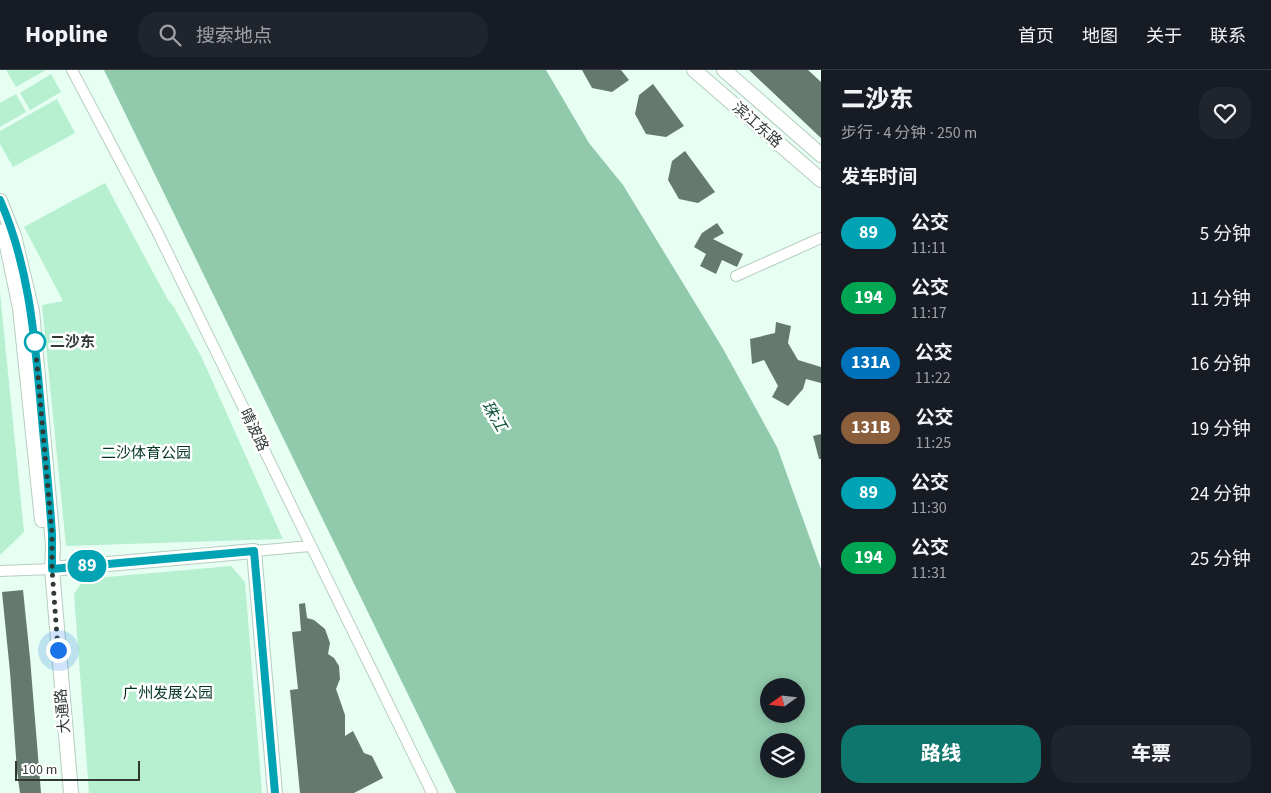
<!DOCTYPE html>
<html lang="zh">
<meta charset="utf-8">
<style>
:root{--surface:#171b24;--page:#20242c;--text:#f1f3f6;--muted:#9ea1a6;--line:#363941;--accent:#0f766e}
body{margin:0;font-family:"Source Sans 3","Noto Sans SC",sans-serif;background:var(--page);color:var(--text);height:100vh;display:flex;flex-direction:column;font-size:19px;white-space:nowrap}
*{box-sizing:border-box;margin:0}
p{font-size:16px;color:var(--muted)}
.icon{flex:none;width:28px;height:28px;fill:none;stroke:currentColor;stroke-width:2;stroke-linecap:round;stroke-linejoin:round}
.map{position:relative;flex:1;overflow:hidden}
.details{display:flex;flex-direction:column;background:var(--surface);width:450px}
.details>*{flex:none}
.badge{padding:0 10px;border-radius:16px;font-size:18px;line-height:32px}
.needle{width:32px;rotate:255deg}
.controls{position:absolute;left:760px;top:608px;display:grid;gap:10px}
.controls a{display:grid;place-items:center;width:45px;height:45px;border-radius:50%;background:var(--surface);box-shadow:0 2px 12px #0003;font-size:25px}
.scale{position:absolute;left:15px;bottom:12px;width:125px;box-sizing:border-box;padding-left:5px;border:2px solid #303934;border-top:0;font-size:14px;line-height:18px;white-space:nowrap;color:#303934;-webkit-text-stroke:4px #fff;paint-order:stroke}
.you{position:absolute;width:25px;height:25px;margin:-12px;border:4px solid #fff;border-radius:50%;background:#1a73e8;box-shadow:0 0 0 8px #1a73e833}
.map>.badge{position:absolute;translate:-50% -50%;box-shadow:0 0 0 2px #fff}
h2{padding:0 20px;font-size:19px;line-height:45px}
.round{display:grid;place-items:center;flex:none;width:52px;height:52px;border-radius:20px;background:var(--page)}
.head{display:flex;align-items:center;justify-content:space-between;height:85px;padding:0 20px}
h1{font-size:24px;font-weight:800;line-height:38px}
.primary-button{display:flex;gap:10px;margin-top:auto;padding:10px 20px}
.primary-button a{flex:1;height:58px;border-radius:20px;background:var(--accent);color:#fff;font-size:20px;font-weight:800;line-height:58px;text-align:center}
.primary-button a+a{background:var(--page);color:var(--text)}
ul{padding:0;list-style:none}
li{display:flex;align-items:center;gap:15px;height:65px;padding:0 20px}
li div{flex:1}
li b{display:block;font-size:19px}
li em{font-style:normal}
li .badge{min-width:55px;font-weight:700;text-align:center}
header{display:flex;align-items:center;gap:30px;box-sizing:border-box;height:70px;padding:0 25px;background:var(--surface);border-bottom:1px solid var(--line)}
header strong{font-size:24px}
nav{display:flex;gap:28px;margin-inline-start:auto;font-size:18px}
.search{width:350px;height:45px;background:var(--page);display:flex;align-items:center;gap:12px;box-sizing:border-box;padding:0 18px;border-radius:20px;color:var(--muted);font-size:19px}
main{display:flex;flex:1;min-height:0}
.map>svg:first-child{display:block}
.green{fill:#b6f0d1}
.water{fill:#90c9ab;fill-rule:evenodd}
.building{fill:#65796e}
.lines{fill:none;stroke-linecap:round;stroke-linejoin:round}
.minor-casing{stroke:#b7cdc0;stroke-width:12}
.major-casing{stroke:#b7cdc0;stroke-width:16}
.highway-casing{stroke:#b7cdc0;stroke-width:17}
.minor{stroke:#fff;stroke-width:10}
.major{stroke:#fff;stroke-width:14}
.highway{stroke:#fff;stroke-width:15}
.line-casing{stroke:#fff;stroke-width:11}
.line{stroke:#00a3b4;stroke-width:8}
.walk{stroke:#303934;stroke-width:5;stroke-dasharray:0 9}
.stop-dot{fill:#fff;stroke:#00a3b4;stroke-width:2.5}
.labels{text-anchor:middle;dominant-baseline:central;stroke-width:5;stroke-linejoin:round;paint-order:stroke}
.street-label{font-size:15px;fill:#303934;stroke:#fff}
.stop-label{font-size:15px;font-weight:bold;fill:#303934;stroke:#fff;text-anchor:start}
.park-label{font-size:15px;fill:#033522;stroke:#fff}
.water-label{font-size:16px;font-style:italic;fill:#0a5337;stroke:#fff}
</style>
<header>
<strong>Hopline</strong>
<div class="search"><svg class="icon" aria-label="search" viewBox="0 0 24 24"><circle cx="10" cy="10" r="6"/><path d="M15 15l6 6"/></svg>搜索地点</div>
<nav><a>首页</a><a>地图</a><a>关于</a><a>联系</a></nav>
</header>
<main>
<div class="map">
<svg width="821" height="723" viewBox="0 0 821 723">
<rect width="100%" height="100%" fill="#e7fef2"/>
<path class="green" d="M6,0H46L16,17Z
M51,4L61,22L30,40L20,23Z
M16,24L26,42L0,57V33Z
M57,29L75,63L13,97L0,74V61Z
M105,113L168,230L174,237L201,286L283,469L66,476L42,235L63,231L24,157Z
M0,223L24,462L0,485Z
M231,496L245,512L262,723H89L74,524L84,509Z"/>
<path class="water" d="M104,0H546L589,73L623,115L722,277L777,377L821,499V723H456ZM769,616H796V644H769ZM769,671H796V699H769Z"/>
<path class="building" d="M582,0H621L629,10L612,22L592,18Z
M749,0H808L821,12V68Z
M653,14L684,56L666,67L646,64L635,44L639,25Z
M685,81L715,122L698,133L679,129L668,110L672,91Z
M717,153L724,163L713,169L743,184L737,197L722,190L716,204L700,196L706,184L694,177L702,163Z
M776,252L791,256L788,273L798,290L821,297V313L806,309L803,319L788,336L772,327L778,316L764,290L752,294L750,269L775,263Z
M821,364V389H819L813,366Z
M23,520L30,588L41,723H20L17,701L10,602L2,522Z
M305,533L307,548L314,550L325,559L330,573L328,584L334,588L339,596L340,609L336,619L345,645V666L353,661L364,683L372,686L383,708L354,723H300L290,620L298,619L292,562L301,561L299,534Z"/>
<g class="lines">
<g class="minor-casing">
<path id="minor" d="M72,0L156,159L432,723
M736,206L821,168
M254,481L310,476
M0,501L52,499"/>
</g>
<g class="major-casing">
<path id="major" d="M694,0L821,110
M724,0L821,85
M0,131L14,166L32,241L51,452L53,476L52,499L71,723
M7,176L20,238L42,450
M52,499L254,481L275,723"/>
</g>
<g class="highway-casing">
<path id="highway" d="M0,162L5,170"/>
</g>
<use href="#minor" class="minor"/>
<use href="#major" class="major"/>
<use href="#highway" class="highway"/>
</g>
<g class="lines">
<g class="line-casing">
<path id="line" d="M0,130C28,194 34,260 40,327C44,373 49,418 52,464V499L254,481L275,723"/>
</g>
<use href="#line" class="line"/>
<path class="walk" d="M35,272L52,464V499L58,580"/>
</g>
<circle class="stop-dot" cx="35" cy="272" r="10"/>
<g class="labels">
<g class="street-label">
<text transform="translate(757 55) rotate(41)">滨江东路</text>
<text transform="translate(254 360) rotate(64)">晴波路</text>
<text transform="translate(63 641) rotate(-95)">大通路</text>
</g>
<g class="stop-label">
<text x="50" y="272">二沙东</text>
</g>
<g class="park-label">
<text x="146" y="383">二沙体育公园</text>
<text x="168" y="623">广州发展公园</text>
</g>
<g class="water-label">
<text transform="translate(494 346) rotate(59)">珠江</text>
</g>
</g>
</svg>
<div class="controls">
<a><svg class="needle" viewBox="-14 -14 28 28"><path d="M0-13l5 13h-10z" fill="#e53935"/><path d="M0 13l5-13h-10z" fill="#9ea1a6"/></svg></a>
<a><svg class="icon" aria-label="layers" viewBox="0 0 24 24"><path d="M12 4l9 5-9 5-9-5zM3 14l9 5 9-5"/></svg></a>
</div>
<div class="scale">100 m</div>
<div class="you" style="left:58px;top:580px"></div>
<b class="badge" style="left:87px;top:496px;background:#00a3b4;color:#fff">89</b>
</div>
<section class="details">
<div class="head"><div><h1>二沙东</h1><p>步行 · 4 分钟 · 250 m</p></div><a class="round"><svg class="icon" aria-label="heart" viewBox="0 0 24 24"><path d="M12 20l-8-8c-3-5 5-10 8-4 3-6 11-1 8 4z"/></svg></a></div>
<h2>发车时间</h2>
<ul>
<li><span class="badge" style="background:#00a3b4;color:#fff">89</span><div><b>公交</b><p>11:11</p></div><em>5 分钟</em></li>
<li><span class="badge" style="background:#00a651;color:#fff">194</span><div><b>公交</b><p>11:17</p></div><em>11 分钟</em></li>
<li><span class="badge" style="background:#0072bc;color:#fff">131A</span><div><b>公交</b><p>11:22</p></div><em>16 分钟</em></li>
<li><span class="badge" style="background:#8b5e3c;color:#fff">131B</span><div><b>公交</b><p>11:25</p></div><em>19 分钟</em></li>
<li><span class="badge" style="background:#00a3b4;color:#fff">89</span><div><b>公交</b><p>11:30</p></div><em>24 分钟</em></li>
<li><span class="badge" style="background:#00a651;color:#fff">194</span><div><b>公交</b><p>11:31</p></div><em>25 分钟</em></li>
</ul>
<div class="primary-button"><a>路线</a><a>车票</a></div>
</section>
</main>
